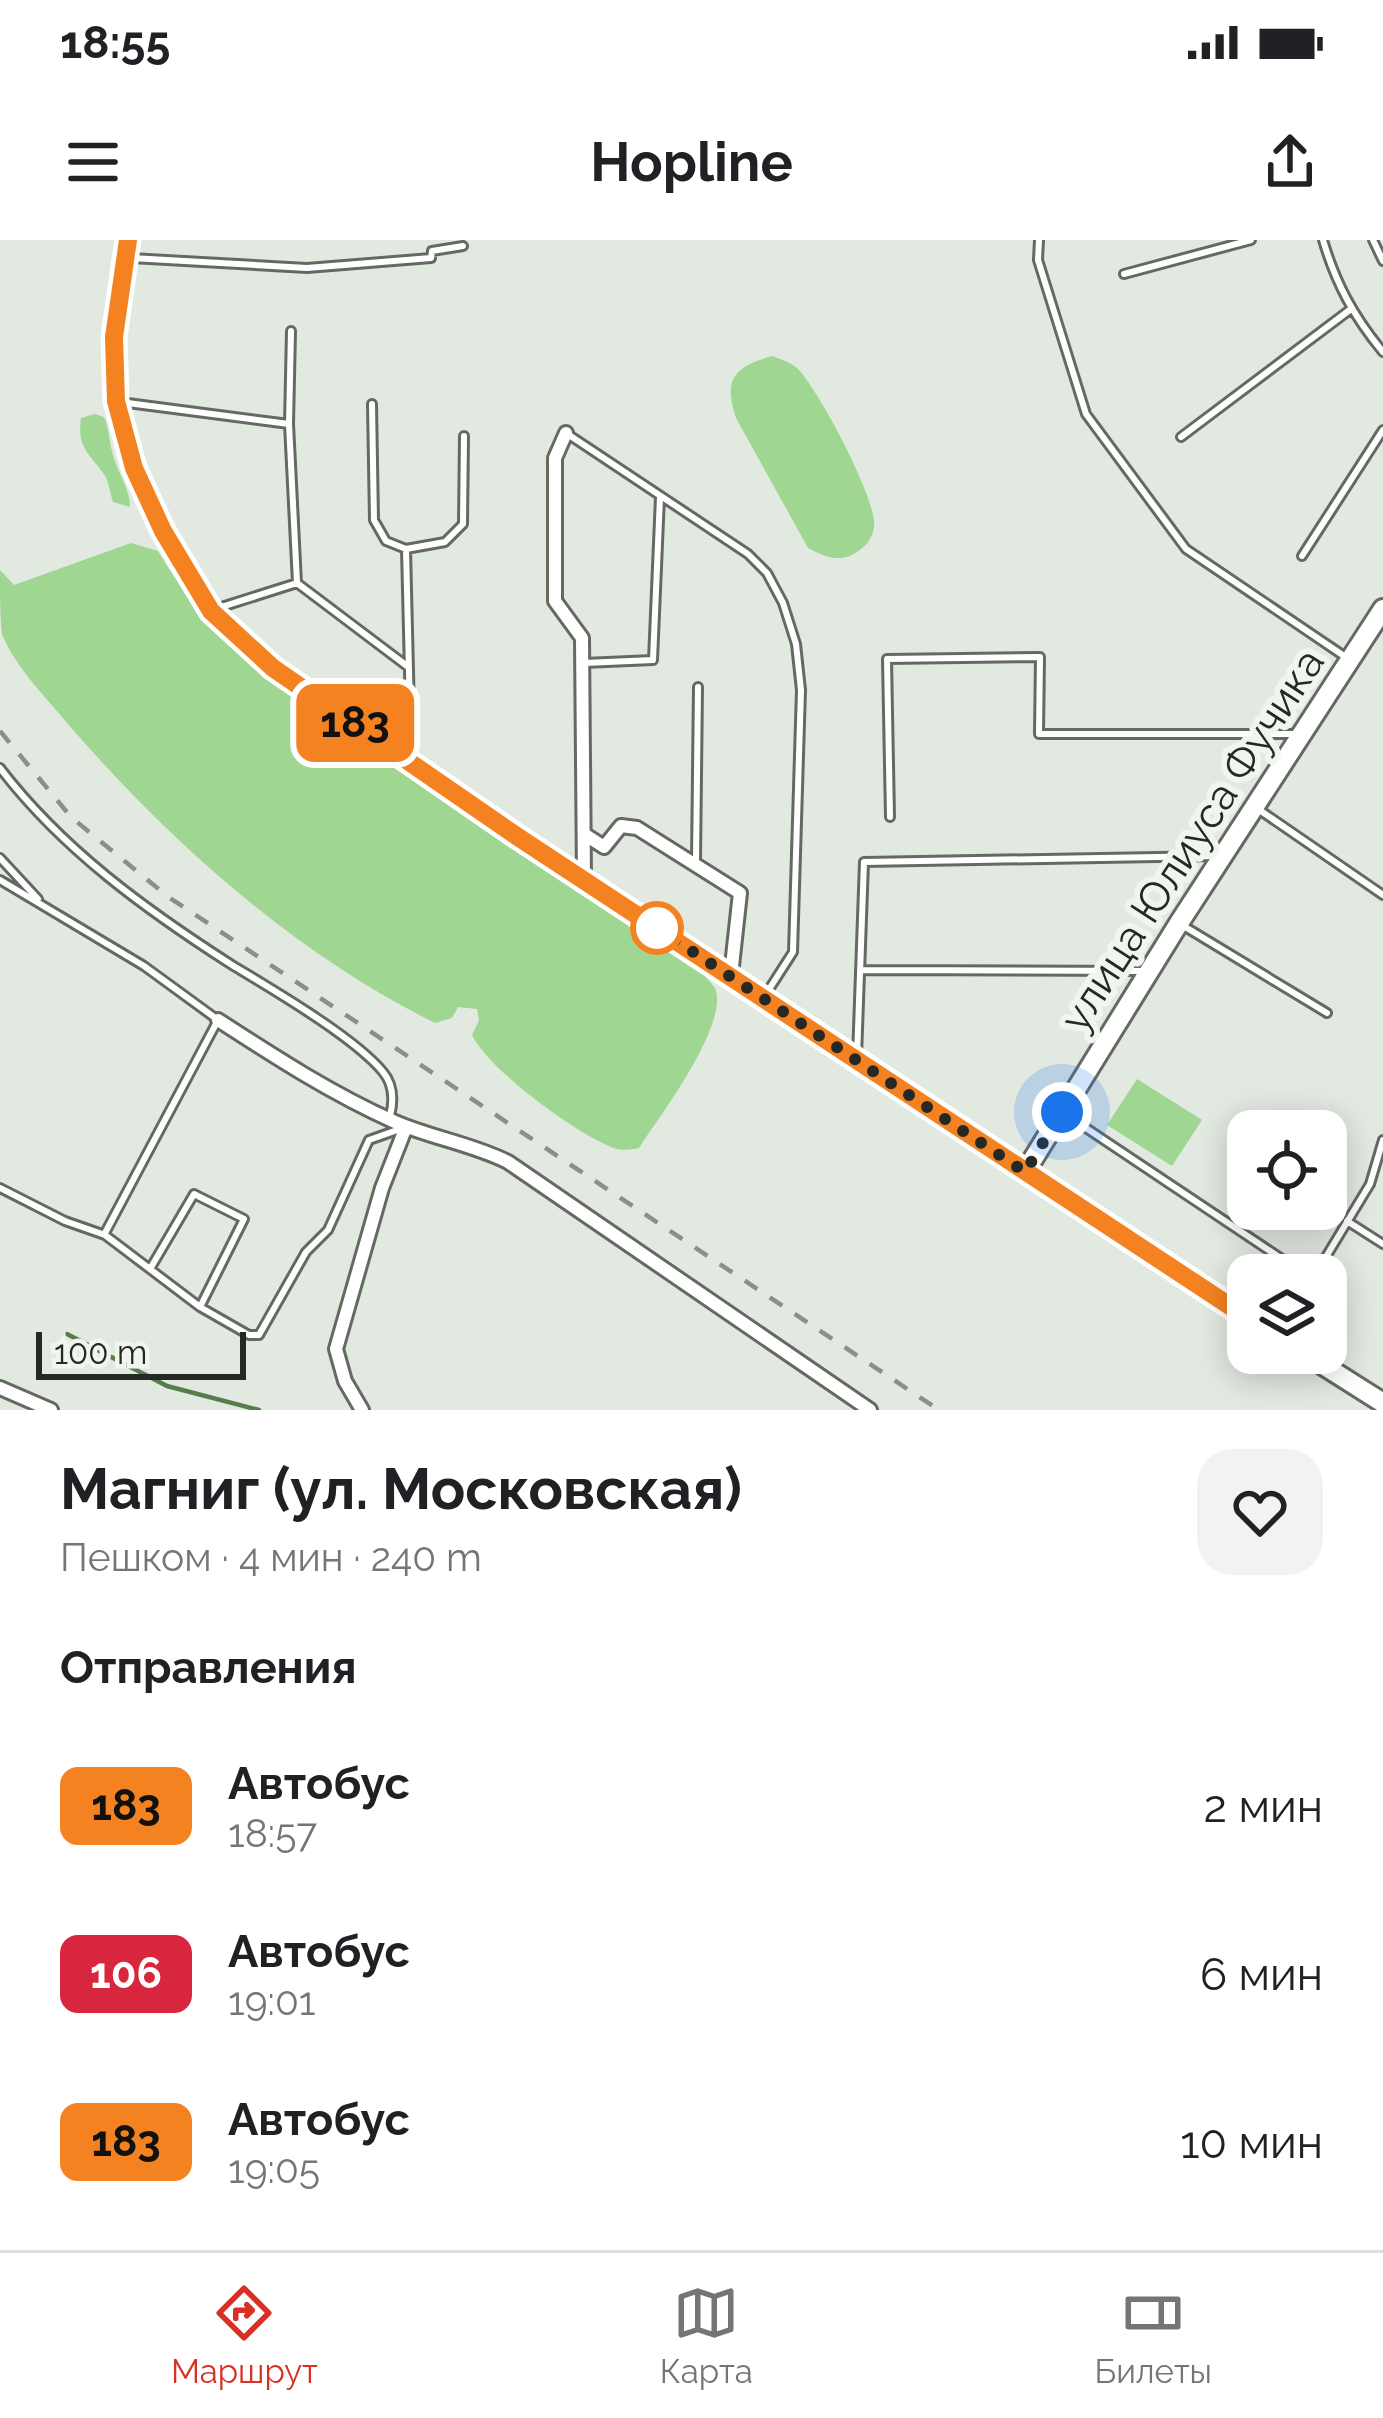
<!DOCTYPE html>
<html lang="ru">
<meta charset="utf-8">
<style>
:root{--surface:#fff;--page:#f2f2f2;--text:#202124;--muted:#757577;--line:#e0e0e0;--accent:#d93025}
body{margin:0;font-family:Raleway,sans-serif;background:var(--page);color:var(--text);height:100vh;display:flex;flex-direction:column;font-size:45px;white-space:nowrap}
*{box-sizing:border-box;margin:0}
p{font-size:39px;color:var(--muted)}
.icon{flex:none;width:66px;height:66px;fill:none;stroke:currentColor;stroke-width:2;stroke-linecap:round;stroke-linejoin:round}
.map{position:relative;height:1170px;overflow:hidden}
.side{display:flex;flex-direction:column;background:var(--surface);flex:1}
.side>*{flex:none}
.badge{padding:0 24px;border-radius:18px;font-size:42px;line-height:78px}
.buttons{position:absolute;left:1227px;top:870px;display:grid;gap:24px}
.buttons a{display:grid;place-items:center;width:120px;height:120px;border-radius:24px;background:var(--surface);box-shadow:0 6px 30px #0003;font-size:60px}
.scale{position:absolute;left:36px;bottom:30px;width:210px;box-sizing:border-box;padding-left:12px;border:6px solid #262825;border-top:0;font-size:33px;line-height:42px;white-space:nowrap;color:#262825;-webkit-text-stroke:9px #f0f6ee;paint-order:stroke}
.you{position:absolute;width:60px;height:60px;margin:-30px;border:9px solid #fff;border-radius:50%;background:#1a73e8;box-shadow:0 0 0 18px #1a73e833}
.map>.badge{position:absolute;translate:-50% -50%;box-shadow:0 0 0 6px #fff}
h2{padding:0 60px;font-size:45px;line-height:108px}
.round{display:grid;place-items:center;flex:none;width:126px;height:126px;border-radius:36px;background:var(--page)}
.head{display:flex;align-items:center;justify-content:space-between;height:204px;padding:0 60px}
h1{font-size:57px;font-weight:700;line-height:90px}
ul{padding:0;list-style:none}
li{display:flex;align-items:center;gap:36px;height:168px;padding:0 60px}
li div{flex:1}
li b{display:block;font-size:45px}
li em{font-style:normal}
li .badge{min-width:132px;font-weight:700;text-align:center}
.status{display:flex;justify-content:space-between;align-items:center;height:84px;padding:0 60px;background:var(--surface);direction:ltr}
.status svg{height:33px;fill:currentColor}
header{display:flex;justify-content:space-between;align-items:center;height:156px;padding:0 60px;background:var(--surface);font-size:54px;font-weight:700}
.dock{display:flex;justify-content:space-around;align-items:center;height:168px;border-top:3px solid var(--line);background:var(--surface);font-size:33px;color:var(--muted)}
.dock a{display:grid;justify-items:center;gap:6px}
.dock .active{color:var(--accent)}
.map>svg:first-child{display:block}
.green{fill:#9fd691}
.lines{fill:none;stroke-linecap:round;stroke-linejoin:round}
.stream{stroke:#567e4b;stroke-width:4.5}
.lane-casing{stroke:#646962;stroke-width:12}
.street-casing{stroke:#646962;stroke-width:18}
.secondary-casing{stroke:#646962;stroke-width:24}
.lane{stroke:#fff;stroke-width:6}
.street{stroke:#fff;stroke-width:12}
.secondary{stroke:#fff;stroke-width:18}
.rail{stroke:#8a8f89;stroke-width:4.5;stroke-dasharray:15 15;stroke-linecap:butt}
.line-casing{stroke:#fff;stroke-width:27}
.line{stroke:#f58220;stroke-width:18}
.walk{stroke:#262825;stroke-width:12;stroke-dasharray:0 21.6}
.stop-dot{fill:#fff;stroke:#f58220;stroke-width:6}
.labels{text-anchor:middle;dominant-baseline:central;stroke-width:12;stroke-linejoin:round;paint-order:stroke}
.street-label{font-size:42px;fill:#262825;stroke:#f0f6ee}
</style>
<div class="status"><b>18:55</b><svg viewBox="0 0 49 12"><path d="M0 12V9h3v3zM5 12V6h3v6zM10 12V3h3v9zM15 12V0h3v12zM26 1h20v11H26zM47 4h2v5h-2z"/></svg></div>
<header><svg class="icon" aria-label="menu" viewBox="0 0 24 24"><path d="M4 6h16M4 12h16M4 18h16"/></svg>Hopline<svg class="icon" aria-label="share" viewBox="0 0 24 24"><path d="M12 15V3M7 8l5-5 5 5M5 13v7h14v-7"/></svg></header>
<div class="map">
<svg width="1383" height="1170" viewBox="0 0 1383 1170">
<rect width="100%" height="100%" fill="#e2e9e1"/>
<path class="green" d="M772,116C780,119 790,122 797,128C817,147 878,260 874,287C872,301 864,308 852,315C836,322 823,316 808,308L736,178C723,139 734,127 772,116Z
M95,174L104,177C110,191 109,204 114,218C119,235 130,249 130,267L113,262C110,253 109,240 103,233C89,213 77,208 81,178Z
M131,303L158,311C192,367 217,396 268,438L702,733C703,734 714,746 715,748C730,784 659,877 639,908C629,910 621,911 611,907C574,892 489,830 472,795L479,780L477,769L458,767L452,778L435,783C294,713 170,602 67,483C44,455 16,428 2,394C0,377 0,349 0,330L14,345Z
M1137,839L1202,880L1172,926L1107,885Z"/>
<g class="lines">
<path class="stream" d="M67,1094L167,1146L259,1170"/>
<g class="lane-casing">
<path id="lane" d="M1039,0L1038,20L1086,174L1186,309L1347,418
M1323,0C1336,44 1354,77 1383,112
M1373,0L1383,21
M131,18L307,28L431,18L432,11L463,6
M1124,34L1251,0
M120,162L289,184L297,343
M372,164L374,280L386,301L406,309
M289,184L291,91
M566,193L748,314L767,333L783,363L796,404L801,450L793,712L766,754
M1181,197L1351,69
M1302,316L1383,190
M297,343L407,426
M215,369L297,343
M584,423L653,420L660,257
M405,514L410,472L406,309L445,302L463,284L464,196
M0,528C62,609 146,670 232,725C273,750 354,797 383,832C394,845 394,860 390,876
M1258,569L1383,655
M890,577L887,419L1040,417L1039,494H1299
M0,618L38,659
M696,621L698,447
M0,640L144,726L218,780L105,993
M1182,685L1327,773
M862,730L1146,731
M857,817L864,622L1214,616
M1065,874L1306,1035
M0,948L65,981L105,995L200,1067L249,1095H259L306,1012L328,990L369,900L403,888
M1347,981L1383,1004
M150,1029L194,954L244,979L200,1067
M1315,1035L1370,944L1383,900"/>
</g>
<g class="street-casing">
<path id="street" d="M566,193L555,218V361L582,398L584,640
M584,594L604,607L621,586L637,588L740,653L731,735
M218,780C275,817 332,854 395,882C432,898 472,904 508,922L870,1170
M0,1148L51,1170
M362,1170L345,1141L336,1109L382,948L406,887"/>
</g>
<g class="secondary-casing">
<path id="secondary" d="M128,0L114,97L116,161L134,228L163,291L211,371L273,428L518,597L1248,1078
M1025,932L1179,683L1383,369
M1304,1113L1383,1163"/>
</g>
<use href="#lane" class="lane"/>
<use href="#street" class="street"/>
<use href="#secondary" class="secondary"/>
<path class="rail" d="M0,491L71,577L167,656L939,1170"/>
</g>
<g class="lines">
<g class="line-casing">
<path id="line" d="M128,0L114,97L116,161L134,228L163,291L211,371L273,428L518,597L1248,1078"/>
</g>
<use href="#line" class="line"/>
<path class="walk" d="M657,688L1025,932L1062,872"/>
</g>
<circle class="stop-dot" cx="657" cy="688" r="24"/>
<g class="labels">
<g class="street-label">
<text transform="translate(1192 600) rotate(-57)">улица Юлиуса Фучика</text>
</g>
</g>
</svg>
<div class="buttons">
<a><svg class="icon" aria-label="locate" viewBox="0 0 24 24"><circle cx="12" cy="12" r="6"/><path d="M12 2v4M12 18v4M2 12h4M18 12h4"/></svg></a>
<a><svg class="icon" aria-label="layers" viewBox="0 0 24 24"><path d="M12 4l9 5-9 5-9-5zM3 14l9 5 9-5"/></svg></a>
</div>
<div class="scale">100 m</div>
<div class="you" style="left:1062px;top:872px"></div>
<b class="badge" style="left:355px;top:483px;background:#f58220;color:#111">183</b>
</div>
<section class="side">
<div class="head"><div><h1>Магниг (ул. Московская)</h1><p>Пешком · 4 мин · 240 m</p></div><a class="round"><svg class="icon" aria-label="heart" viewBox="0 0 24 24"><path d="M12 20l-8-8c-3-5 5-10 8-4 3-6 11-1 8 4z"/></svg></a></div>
<h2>Отправления</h2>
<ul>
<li><span class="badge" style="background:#f58220;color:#111">183</span><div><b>Автобус</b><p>18:57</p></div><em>2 мин</em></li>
<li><span class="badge" style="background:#d7263d;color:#fff">106</span><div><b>Автобус</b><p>19:01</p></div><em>6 мин</em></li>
<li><span class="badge" style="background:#f58220;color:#111">183</span><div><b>Автобус</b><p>19:05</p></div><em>10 мин</em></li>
</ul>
</section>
<nav class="dock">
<a class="active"><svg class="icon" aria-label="directions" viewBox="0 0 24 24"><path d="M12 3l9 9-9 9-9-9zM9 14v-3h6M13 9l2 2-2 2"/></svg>Маршрут</a>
<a><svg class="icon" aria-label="map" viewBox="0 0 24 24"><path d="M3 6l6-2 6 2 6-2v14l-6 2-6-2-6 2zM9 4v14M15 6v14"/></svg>Карта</a>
<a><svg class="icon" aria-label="tickets" viewBox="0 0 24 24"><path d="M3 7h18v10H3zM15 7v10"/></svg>Билеты</a>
</nav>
